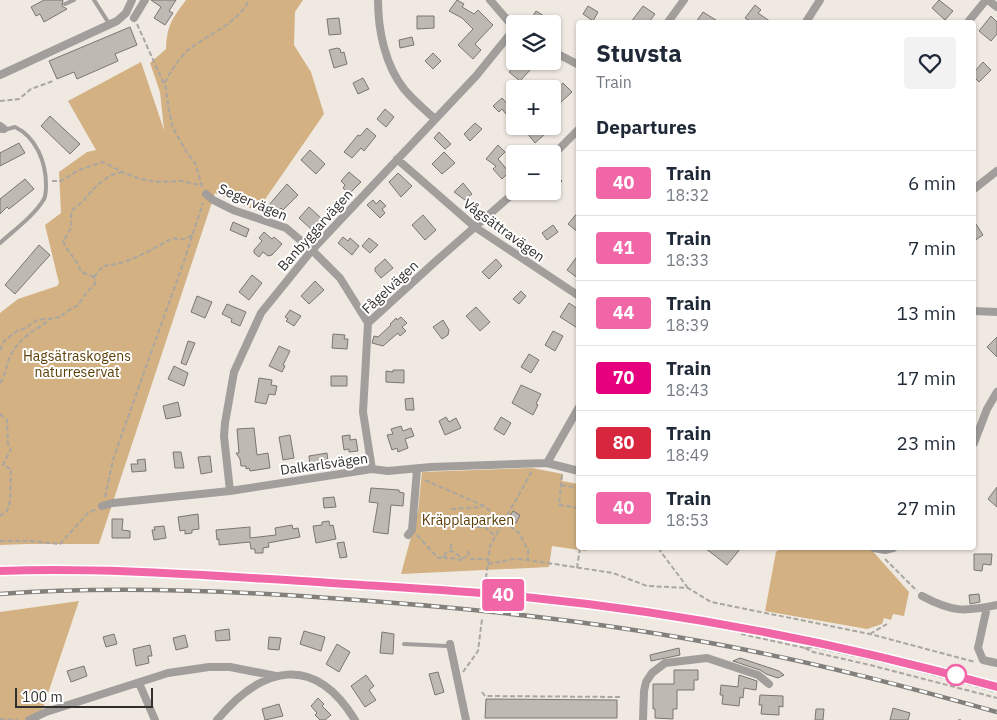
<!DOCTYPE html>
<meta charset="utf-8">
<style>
:root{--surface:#fff;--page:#f2f2f3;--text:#1f2937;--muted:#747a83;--line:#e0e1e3}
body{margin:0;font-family:"IBM Plex Sans",sans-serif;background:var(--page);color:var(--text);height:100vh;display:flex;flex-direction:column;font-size:19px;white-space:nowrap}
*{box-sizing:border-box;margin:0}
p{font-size:16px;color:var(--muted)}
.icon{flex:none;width:28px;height:28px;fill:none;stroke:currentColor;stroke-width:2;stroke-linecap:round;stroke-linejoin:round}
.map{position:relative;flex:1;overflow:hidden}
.panel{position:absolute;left:576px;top:20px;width:400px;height:530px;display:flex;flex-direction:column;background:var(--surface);border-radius:5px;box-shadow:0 1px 4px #0004}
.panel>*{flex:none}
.badge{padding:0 10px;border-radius:4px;font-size:18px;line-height:32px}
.buttons{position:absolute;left:506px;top:15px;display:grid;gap:10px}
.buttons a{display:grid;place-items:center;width:55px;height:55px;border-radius:5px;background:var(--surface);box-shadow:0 1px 4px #0004;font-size:25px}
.scale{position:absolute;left:15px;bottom:12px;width:138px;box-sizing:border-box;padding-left:5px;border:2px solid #312f2c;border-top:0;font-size:14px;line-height:18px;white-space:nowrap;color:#312f2c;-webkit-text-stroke:4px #fff;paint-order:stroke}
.map>.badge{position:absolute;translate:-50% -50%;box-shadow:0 0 0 2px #fff}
h2{padding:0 20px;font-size:19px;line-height:45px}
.round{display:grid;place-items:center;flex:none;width:52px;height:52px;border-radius:5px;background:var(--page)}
.overview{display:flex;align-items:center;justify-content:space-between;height:85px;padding:0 20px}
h1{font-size:24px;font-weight:700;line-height:38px}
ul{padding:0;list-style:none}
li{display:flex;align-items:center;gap:15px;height:65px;padding:0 20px;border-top:1px solid var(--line)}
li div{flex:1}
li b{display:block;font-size:19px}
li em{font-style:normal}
li .badge{min-width:55px;font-weight:700;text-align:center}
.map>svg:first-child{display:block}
.green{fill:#d3b182}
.building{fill:#beb9b2;stroke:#7b766f}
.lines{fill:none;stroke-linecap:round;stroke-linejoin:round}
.path{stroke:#aaa6a0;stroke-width:2;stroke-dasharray:5 2.5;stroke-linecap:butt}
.lane{stroke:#a19e9b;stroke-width:4}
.street{stroke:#a19e9b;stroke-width:8}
.rail-casing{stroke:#83807b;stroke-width:4.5}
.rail{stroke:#fff;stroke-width:2.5;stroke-dasharray:8;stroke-linecap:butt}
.line-casing{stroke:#fff;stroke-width:11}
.line{stroke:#f166a7;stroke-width:8}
.stop-dot{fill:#fff;stroke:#f166a7;stroke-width:2.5}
.labels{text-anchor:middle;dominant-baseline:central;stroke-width:4;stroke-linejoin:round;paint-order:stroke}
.street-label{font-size:14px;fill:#312f2c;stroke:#fff}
.park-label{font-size:14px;fill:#5c3d04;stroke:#fff}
</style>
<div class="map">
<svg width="997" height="720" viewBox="0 0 997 720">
<rect width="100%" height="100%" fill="#efe9e2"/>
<path class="green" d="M186,0H303L295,12L294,45L311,72L324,114L257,211L215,193L99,544H27L0,545V313L18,299L57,286L59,283L45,225L61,213L59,172L87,152L96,150L68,101L141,62L164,130L160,92L150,63L166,49C167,25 172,19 186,0Z
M532,468L563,474L562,481L579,484V548H587L586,551L552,546L549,567L401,574L418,511L422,472Z
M781,548H870L909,592L904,616L893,614L891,620L884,618L882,624L867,629L765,611L776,552Z
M79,601L39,720H0V612Z"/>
<path class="building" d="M44,0H63L62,6L67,9L44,22L40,14L36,16L31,7Z
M151,0H176L169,11L173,13L165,25L154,18L161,7Z
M457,0L464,4L462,7L474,14L478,10L493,25L475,44L481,50L473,59L458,45L473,29L462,18L449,11Z
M939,0L953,11L945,20L932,8Z
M755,5L761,10L758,13L771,22H752L745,18Z
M588,6L598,12L593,21L583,14Z
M643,6L655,14L649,22H631Z
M536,11L557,24H528Z
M703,12L719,22H696Z
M417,16H434V28L417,29Z
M991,16L997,22V34L991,41L979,31Z
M339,18L341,34L329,35L327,19Z
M130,27L137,45L115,54L118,61L77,79L74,72L57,79L49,61Z
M412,37L414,45L400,48L399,40Z
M337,48L340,49L341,53L344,52L347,64L334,68L329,50Z
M433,53L441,61L433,69L425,61Z
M518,62L521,65L523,62L531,69L520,81L509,72Z
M983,62L991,70L979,82L974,77V72Z
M363,78L369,89L358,94L353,83Z
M563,83L572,92L561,102L552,93Z
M502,98L512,109L506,114L502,109L499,112L493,106Z
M385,109L394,117L386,127L377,119Z
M50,116L80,144L70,154L41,126Z
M475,123L482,129L470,141L464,134Z
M534,126H540L546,133L535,143L527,133Z
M367,128L376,136L364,151L361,148L352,158L344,152L358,135L360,136Z
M439,132L451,144L445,149L434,138Z
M19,143L25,153L0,166V153Z
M498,145L505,152L498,159L509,172L502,179L493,169L496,166L486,159Z
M310,150L325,164L316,174L301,160Z
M444,152L455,163L442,174L432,164Z
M552,171L562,181L552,190Z
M349,172L361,182L349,194L343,188L345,185L341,181Z
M398,173L412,186L401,197L389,182Z
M25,179L34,189L9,209L7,207L0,214V199Z
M463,183L472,194L465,200L454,192Z
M287,184L298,195L283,210L281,208L276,214L268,206Z
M373,200L376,204L380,200L386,206L382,209L385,213L380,218L367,205Z
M309,207L321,218L311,229L299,218Z
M579,211V233L568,224Z
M423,215L436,230L425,240L412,225Z
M974,221L983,235L974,241Z
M233,222L249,229L246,237L230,230Z
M553,225L558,232L547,240L542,233Z
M264,232L272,239L274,237L282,244L272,255L268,256L263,252L259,257L254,253V250L262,241L259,238Z
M343,237L348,241L350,238L359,246L352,255L338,243Z
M369,238L378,245L370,253L362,246Z
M39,245L50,255L15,294L5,285Z
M579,254V279L567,270Z
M385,259L393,268L381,278L375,271V268Z
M496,259L502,266L489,279L482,272Z
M252,275L262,283L249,300L239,292Z
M315,281L324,290L309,304L301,296Z
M521,291L526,296L519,304L513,299Z
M197,296L212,302L205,318L191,312Z
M569,303L578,309L576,312L579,314V329L560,317Z
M227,304L246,312L240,326L231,322L232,319L222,314Z
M476,307L490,322L480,331L466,316Z
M290,310L301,316L294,326L286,321L288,319L285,317Z
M401,317L407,323L402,327L406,331L400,336L398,333L383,346L372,343L374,336L378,337L391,325L390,324L396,318L397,320Z
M443,320L449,330L448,335L442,339L433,327Z
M553,331L563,336L555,351L545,345Z
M333,334L345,335L344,339H348L347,349L332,348Z
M997,337V357L987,347Z
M188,341L195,343L186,365L181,363Z
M279,346L290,351L283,365L285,366L282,372L269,366Z
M529,354L539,360L531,373L521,367Z
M174,366L188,373L184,386L168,379Z
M393,370H404V383L386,382V371L393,372Z
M331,376H347V386H331Z
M259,378L272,380L271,385L277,386L275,395L269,394L266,404L255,402Z
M521,385L541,394L536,404L538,405L533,415L512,403Z
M413,398L414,410H406L405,399Z
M178,402L181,416L166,419L163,406Z
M446,417L449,422L456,418L461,428L445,435L439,421Z
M501,417L511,423L504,435L494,429Z
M401,426L403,431L411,428L414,436L405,439L408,448L398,452L397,448L392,450L387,435L393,434L391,429Z
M254,428L257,455L268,453L270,468L250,471L249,468L246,469V466H241L240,459L236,453H239L237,429Z
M290,435L294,458L283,460L279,437Z
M350,435V440L356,439L358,451L349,452V449L344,450L342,436Z
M173,452H181L184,468H175Z
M327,453L328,462L310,465L309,456Z
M210,456L212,472L201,474L198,457Z
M145,459L146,471L132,472L131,464H138L137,460Z
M997,487V507L988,499Z
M371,488L399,490V492L404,493L403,506L391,505L388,534L373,532L378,503L369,502Z
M334,497L336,507L324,508L323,498Z
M513,511L520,515L516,523L508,519Z
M198,514L199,529L192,530V533L185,534V530L180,531L178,517Z
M112,519H123L122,530L130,531V538H112Z
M329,521L330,526L333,525L336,539L316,543L313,526L322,525V522Z
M292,525L293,529L298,528L300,537L268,543L269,547L263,548V553H255V549H251L250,542L219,545V539L217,540L216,530L250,527V538L276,535L275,528Z
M164,526L166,538L154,540L152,530H155L154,527Z
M344,542L347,557L340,558L337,543Z
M705,548H741L727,565Z
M974,554H992L991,565L983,564L982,571L974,570Z
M979,594L980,602L970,604L969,595Z
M229,629L230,640L216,641L215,631Z
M304,631L325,637L321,651L300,644Z
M382,632L394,634L393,654L380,653Z
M114,634L117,644L106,647L103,637Z
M185,635L188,647L176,650L173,638Z
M269,637L281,638L279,650L268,649Z
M337,644L350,652L339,672L326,664Z
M150,645L152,656H148L149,663L136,666L133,649Z
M679,648L680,655L651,661L650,655Z
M740,658L779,671L784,675L778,678L766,674L760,670L733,661Z
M84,666L87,676L71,682L67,671Z
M674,670H698V680H694V690H677V709H673V719L655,718V709H653V684H674Z
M438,672L444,692L435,695L429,674Z
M366,675L374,686L369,690L376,700L365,707L351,686Z
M739,675L757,681L756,690L744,688L743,698L740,697L739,706L722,704L723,695H720L721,685L738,687Z
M760,695L783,696V707L779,706V715L761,714L762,705H759Z
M318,698L324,704L322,706L331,715L325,720H320L315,715L317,713L311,706Z
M486,699L617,700V718H485Z
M279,704L283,716L265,720L262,709Z
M893,708L910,713L908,720H890Z
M816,709H824L823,720H815Z"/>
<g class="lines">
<path class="path" d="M137,24L164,84
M0,101L19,99L31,89L53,81
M52,181H61L79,170L103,162L122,172L140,179L157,182L181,181L201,185
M202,187L196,165L186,151L173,128L169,111L165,83C169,73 179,59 187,51C207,34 237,25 249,0
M94,277L81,272C78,260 67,252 63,241C66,237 70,231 71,227C72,222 70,216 72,211C75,207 81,204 84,200C94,188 105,175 122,172
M94,277L103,266C128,264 149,251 171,239C175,237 178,240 182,239C186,239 190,236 193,235
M0,350L4,341L17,331L26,328L37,320L62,317L63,314L78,305L87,292L95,284L94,277
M0,383C7,374 6,362 12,353C20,337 37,329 51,319
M0,414L7,420L8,444L11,449L3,465L11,469L10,501L7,511L0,516
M562,475L559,505L579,508
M425,480L484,506L519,533L528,550V560
M561,485L579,488
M105,497L113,460L119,442L183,264L203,203
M451,509L482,507
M477,527H485L495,536
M417,535L438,558L443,557L447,552L452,551L462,558L469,556
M0,541H30L60,544L88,513L96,509
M451,544V551
M658,548L688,588
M468,551L469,556L471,559H488
M443,557L449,559L454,558L459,560L462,559
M885,559L917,591
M488,564L514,559L528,560L613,573L647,586L688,588L711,602L870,634L975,662
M577,568L580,548
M486,578L490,546L532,471
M741,634L805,648L813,647L896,665L997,692
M870,634L887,624
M805,648L813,652L870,665L997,698
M463,672L478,651L482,619
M482,692L485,696L621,697
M0,719L18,720
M958,720H961"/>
<path class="lane" d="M94,0L110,25
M65,4L74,0
M0,131L15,127C36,137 46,162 46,185C46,190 46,195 44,199C35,215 13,231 0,243
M404,644L447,646L450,644"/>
<path class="street" d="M378,0C378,30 385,65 404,89C413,100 425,110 435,119
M490,0L515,29
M988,0L997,7
M134,18L145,0
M668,22L684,0
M806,22L820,0
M968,22L986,0
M552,51L579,65
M0,75L117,21L126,13L132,0
M0,126L4,129
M552,156L579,129
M397,159L475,227L579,296
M974,189L997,171
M206,194L213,200L233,210L286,228L312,250L340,278L368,323
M974,311L997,312
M974,443L987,409L997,392
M547,463L579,407
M372,469L363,412L368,323L436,261L516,191
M230,491L224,436L225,423L234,372L261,313L312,250L476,76L515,28
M102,506L113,503L230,491L372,469L388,471L431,467L547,463L579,471
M408,535L412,530L417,470
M874,548L885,550L893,548
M922,596C952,612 964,612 997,605
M987,607L978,648L983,660L997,663
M450,644L466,720
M139,683L155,720
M29,720L46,712L168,673L209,667H230L276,676
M217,720C262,666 314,653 355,720
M643,720L644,691L646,682L652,673L665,663L707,658L758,675L769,684"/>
<g class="rail-casing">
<path id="rail" d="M0,571C103,567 206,576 308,582C381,586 453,590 525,597C685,613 843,643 997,687
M0,594C110,586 219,590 329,598C474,608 619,623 761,653C841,669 919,690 997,712"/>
</g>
<use href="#rail" class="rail"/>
</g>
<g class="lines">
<g class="line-casing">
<path id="line" d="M0,571C106,567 213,576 318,582C387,587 457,590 525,597C685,613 843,644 997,687"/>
</g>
<use href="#line" class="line"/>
</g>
<circle class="stop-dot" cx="956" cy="675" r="10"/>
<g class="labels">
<g class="street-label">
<text transform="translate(253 202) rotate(23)">Segervägen</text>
<text transform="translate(315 230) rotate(-48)">Banbyggarvägen</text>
<text transform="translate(504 230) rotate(36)">Vågsättravägen</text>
<text transform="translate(390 287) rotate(-43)">Fågelvägen</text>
<text transform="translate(324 464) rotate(-8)">Dalkarlsvägen</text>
</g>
<g class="park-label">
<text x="77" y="356">Hagsätraskogens<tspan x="77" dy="16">naturreservat</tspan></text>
<text x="468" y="520">Kräpplaparken</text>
</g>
</g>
</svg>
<div class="buttons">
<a><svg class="icon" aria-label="layers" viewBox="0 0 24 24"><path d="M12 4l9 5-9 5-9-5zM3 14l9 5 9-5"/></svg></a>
<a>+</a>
<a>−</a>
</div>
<div class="scale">100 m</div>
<b class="badge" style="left:503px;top:595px;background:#f166a7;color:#fff">40</b>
<section class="panel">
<div class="overview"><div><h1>Stuvsta</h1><p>Train</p></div><a class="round"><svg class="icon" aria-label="heart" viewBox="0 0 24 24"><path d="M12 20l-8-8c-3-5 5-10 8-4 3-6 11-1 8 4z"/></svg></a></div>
<h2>Departures</h2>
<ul>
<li><span class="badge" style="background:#f166a7;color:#fff">40</span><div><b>Train</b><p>18:32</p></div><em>6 min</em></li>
<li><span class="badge" style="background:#f166a7;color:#fff">41</span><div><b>Train</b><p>18:33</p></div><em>7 min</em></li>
<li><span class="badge" style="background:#f166a7;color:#fff">44</span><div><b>Train</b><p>18:39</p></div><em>13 min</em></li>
<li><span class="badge" style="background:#e6007e;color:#fff">70</span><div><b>Train</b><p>18:43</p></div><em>17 min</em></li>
<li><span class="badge" style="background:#d7263d;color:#fff">80</span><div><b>Train</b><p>18:49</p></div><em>23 min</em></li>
<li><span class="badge" style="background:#f166a7;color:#fff">40</span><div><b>Train</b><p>18:53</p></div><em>27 min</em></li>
</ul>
</section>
</div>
